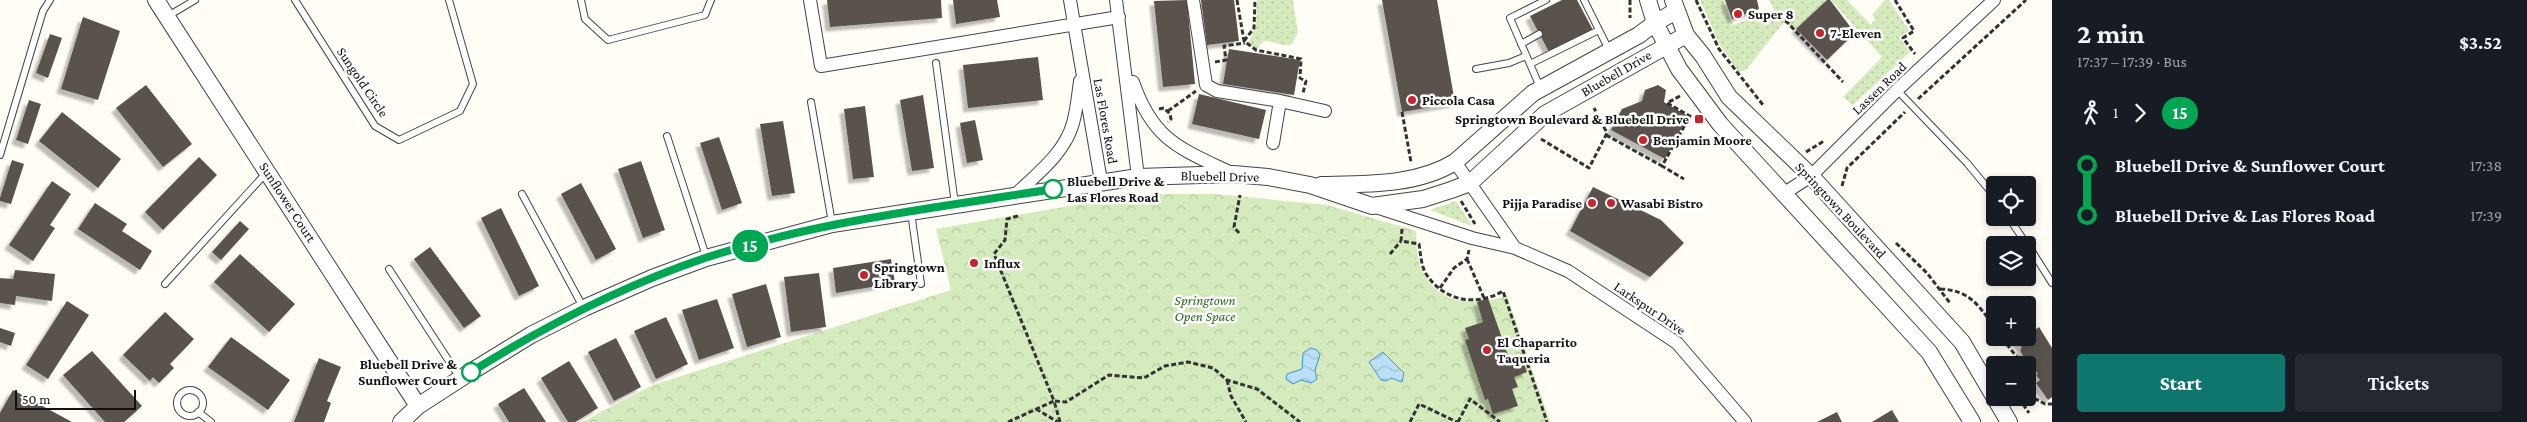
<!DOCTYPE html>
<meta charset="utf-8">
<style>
:root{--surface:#171b24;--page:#242831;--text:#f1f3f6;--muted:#9ea1a6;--accent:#0f766e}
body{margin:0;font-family:"Crimson Pro",serif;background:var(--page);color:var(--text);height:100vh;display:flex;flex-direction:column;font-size:19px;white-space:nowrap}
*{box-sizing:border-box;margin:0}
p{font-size:16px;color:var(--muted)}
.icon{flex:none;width:28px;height:28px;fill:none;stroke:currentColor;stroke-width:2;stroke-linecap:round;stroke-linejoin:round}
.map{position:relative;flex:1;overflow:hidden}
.panel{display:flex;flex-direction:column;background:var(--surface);width:475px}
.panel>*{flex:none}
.badge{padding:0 10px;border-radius:16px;font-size:18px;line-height:32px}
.fabs{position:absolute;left:1986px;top:176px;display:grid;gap:10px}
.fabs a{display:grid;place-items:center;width:50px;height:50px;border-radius:5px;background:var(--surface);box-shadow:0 2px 8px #0003;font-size:25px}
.scale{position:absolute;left:15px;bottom:12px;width:121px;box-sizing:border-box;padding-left:5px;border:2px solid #111;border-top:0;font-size:14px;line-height:18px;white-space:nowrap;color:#111;-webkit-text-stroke:4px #fff;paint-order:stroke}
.map>.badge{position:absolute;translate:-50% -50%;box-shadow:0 0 0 2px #fff}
.legs{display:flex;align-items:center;gap:8px;height:55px;padding:0 25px;font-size:16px}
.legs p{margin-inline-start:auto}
.summary{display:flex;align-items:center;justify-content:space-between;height:85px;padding:0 25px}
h1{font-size:28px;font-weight:700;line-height:38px}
.cta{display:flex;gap:10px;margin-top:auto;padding:10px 25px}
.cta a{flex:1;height:58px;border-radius:5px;background:var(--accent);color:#fff;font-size:20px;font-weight:700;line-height:58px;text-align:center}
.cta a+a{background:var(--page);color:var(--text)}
ul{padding:0 25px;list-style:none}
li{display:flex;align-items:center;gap:18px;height:50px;font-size:19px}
li i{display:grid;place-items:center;width:8px;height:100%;margin:0 6px;background:currentColor}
li i::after{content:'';width:12px;height:12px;margin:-6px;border:4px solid;border-radius:50%;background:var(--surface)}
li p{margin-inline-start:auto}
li:first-child i{background:linear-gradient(#0000 50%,currentColor 0)}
li:last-child i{background:linear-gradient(currentColor 50%,#0000 0)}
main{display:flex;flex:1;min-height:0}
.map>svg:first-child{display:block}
.grass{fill:url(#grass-dots)}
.park{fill:url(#park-crowns)}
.water{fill:url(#water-waves);stroke:#3f96cf}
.building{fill:#5a524d;filter:url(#shadow)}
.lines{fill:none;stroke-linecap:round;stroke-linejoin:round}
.service-casing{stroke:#444;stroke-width:8}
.minor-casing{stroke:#444;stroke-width:14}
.tertiary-casing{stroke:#444;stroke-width:18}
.path{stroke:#333;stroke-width:3;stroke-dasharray:5 2.5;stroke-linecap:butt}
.service{stroke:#fff;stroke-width:6}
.minor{stroke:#fff;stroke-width:12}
.tertiary{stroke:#fff;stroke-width:16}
.line-1-casing{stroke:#fff;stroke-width:11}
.line-1{stroke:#00a651;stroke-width:8}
.poi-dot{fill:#c4262e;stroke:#fff;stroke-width:2}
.stop-1-dot{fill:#fff;stroke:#00a651;stroke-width:2.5}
.labels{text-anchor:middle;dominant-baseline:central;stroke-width:5;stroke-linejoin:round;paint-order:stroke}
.poi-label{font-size:14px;font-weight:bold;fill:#111;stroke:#fff;text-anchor:start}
.street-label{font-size:14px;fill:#111;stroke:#fff}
.stop-label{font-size:14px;font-weight:bold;fill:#111;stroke:#fff;text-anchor:start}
.park-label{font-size:14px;font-style:italic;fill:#2f6b1f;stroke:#fff}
</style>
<main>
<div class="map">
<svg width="2052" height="422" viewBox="0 0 2052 422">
<defs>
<pattern id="grass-dots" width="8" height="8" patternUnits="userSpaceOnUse" patternTransform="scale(1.25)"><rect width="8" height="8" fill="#d5ebbd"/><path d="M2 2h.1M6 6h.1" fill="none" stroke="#b6c8a1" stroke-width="1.8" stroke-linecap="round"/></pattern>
<pattern id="park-crowns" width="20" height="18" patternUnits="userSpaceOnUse" patternTransform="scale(1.25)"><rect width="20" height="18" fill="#d5ebbd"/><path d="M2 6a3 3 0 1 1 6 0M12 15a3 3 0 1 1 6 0" fill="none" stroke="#b6c8a1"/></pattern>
<pattern id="water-waves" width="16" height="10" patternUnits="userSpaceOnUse" patternTransform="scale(1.25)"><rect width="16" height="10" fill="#b9e0f7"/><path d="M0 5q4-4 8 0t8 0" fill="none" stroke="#9ebfd3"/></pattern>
<filter id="shadow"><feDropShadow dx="-4.5" dy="4.5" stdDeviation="1" flood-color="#0004"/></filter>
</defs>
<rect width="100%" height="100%" fill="#fffdf5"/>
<path class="grass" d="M1257,0H1293L1298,33L1291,45C1280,47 1273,40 1263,41L1257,49L1248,44L1256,26Z
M1700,0H1724L1733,25L1774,10L1769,0H1827L1796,29L1784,22L1746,70L1739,72L1720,45Z
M1831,0H1847L1871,25L1875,19L1872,15L1885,0H1889L1909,31L1899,37L1910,52L1853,105L1843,97L1882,57Z
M1456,201L1472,226L1430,210Z"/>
<path class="park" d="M1162,194H1215L1327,205L1416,231C1417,241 1416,255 1420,265C1435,306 1472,306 1507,296L1550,422H582L653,385L951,290L936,229L1069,206Z"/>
<path class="water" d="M1311,348L1317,350L1320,355L1315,370L1317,379L1311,383L1301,380L1293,384L1286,379L1287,374L1302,369L1303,353Z
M1383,352L1404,373L1402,382L1391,378L1386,381L1381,380L1369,362Z"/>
<path class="building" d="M827,0H941L942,18L830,27Z
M953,0H997L1000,17L956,24Z
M1187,0L1195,84L1163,87L1154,1Z
M1201,0H1234L1239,41L1207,45Z
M1382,0H1437L1455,103L1402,112Z
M1562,0H1577L1594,32L1550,54L1530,16Z
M1725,0H1757L1759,9L1732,19Z
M1827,0H1830L1855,33L1827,60L1796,29Z
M83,17L120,31L98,100L61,89Z
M50,34L62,38L48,78L36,73Z
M1229,49L1300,60L1294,95L1223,84Z
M1038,57L1043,100L968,108L963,65Z
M146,85L192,144L163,167L116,108Z
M1658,85L1666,90L1664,102L1688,116L1665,159L1611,130L1622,109L1642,101L1645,90Z
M1199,94L1266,110L1259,139L1192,124Z
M923,95L934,168L912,171L900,100Z
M29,100L41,104L28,144L16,140Z
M865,106L874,177L853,179L844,109Z
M62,112L121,159L98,188L39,141Z
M975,120L983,160L967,163L960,123Z
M783,121L795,193L772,196L760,124Z
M719,137L742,203L722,210L700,143Z
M199,157L217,175L163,230L145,212Z
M12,160L24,164L11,204L0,201V198Z
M641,161L665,230L643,238L618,169Z
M52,181L71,194L50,225L55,228L33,261L9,245Z
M581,183L616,249L596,260L561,194Z
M1593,187L1661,220L1684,243L1650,277L1570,231Z
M95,203L127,224L122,231L152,251L140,270L78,229Z
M501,208L539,286L519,296L481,218Z
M240,221L249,229L221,260L212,252Z
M430,247L481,316L464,328L414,259Z
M240,254L295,304L269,332L214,282Z
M891,259L895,283L836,293L833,268Z
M15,270L55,274L52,301L16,296L15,305L0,303V278L13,279Z
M819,273L826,327L791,332L784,277Z
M766,284L781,337L747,347L732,294Z
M1488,298L1511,364L1523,360L1527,372L1514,377L1518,387L1512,389L1518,406L1493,414L1488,399L1485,400L1465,340L1469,339L1465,328L1483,322L1477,302Z
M717,299L734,348L699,360L682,310Z
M67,301L89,315L48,379L26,365Z
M165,312L194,339L170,364L174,368L159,383L153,377L150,381L123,355Z
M666,317L688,364L656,379L634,331Z
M2028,318L2035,330L2039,327L2052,348V397L2048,400L2036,383L2040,380L2036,375L2038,374L2034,368L2032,370L2023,356L2020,350L2022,348L2017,341L2013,344L2009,338H2028Z
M0,328L15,333L11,346L0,342Z
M231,337L290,380L268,410L208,367Z
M616,338L641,387L614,401L588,352Z
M92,351L142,406L124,422H105L63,375Z
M319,358L341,367L327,401L331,403L324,422H294Z
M569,361L598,408L575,422H568L541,378Z
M524,388L546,422H509L498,404Z
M13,390L72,422H0V413Z
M1892,410L1899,422H1872Z
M1837,412L1842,422H1817Z"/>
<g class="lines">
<g class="service-casing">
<path id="service" d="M295,0L375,126L399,140L460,111L473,84L449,0
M581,0L585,19L608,40L705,15L711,0
M1584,0L1609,50
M168,16L195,0
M1521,44L1539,34
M936,63L955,204
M1530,64L1599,30
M1476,69L1509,63L1526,56
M1540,87L1510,18L1546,0
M1897,90L1967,163L1995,197
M811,102L832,223
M667,136L706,256
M0,155L43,11L50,0
M522,194L583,307
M911,212L921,284
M2009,218L2027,245
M2028,245L2052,283
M389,269L460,378
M165,284L267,172
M177 403a13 13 0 1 1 26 0a13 13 0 1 1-26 0Z
M198,412L211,422"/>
</g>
<g class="minor-casing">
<path id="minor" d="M810,0L821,66L1119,17
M1070,0L1101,181
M1116,0L1138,177
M1193,0L1206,85L1217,91L1280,101L1273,143
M1133,82C1153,140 1179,148 1231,173
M1280,101L1325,111
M1455,162L1515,248
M1783,194L1811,176L1897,90L1994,0
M1015,195C1037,174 1065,153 1073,123C1077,109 1078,95 1080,81
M1376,207L1472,238L1515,248L1568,271L1677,343L1745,422"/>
</g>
<g class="tertiary-casing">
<path id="tertiary" d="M156,0L418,406
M1648,0L1655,23L1679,69L1720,124L1929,352L1972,422
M1673,0L1686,35L1703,56L1729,97L1811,176L1962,342L2009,422
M1321,185C1365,184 1416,186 1455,162L1533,93L1639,35L1655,23L1676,11
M401,422L418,406L469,373L531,335L584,308L652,278L706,258L832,224L1138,177L1233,174L1268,177L1310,185L1372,206L1423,199L1451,190L1470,183L1545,114L1686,35"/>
</g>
<path class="path" d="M1237,0L1244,41L1256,50L1301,59L1300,78L1306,81L1303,93
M1630,0V18
M1696,0L1719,49L1763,105
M1895,0L1914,31L1903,38L1915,54
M1764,13L1787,22L1843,82
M1244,41L1254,28L1255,0
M1215,62L1226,60L1224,46L1245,43
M1680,96L1667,103L1690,116L1662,166L1684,179
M1918,99L2026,0
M1159,109L1164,108L1170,114L1171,119L1168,122
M1168,111L1196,91
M1402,112L1411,162
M1606,135L1662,166
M1541,139L1589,168L1607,133L1594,108
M1806,152L1824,141
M1842,186L1847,168L1905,112
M1461,201L1475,224
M1018,216L1007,219L1005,240L994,254L1054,401L1066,402L1109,375L1144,378L1165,366L1188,362L1213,368L1227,380L1257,389L1300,422
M1402,229L1401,241L1419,244C1421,256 1421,269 1429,278C1447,302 1478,306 1503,291L1547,422
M1239,233L1234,227L1240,195
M1896,243L1927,273L1950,303
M1390,254L1401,241
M1467,259L1484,298
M1440,288L1454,268L1467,259L1469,250
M1940,289C1970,290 1979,306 1995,328
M2002,338L2023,365
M1992,358L1997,365
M2028,370L2033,377L2034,398L2045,404H2052
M1227,380L1231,396L1246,422
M2019,398L2029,413
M1036,409L1058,422
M1008,422L1054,401L1060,422
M1410,422L1419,404L1457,422
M1458,422L1470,399L1500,422"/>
<use href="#service" class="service"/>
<use href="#minor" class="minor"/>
<use href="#tertiary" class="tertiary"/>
</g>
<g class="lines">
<g class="line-1-casing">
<path id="line-1" d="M471,372C545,326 622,286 705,258C817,221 936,208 1053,189"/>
</g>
<use href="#line-1" class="line-1"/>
</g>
<g class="poi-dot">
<circle cx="1738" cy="14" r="5"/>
<circle cx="1820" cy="33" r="5"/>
<circle cx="1412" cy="100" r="5"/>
<rect x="1694" y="114" width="10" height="10" rx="2.5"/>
<circle cx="1643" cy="140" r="5"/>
<circle cx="1592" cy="203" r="5"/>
<circle cx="1611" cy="203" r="5"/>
<circle cx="974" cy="263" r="5"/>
<circle cx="864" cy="275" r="5"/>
<circle cx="1487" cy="350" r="5"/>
</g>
<g class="stop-1-dot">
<circle cx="1053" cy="189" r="9"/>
<circle cx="471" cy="372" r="9"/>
</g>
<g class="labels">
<g class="poi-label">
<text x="1748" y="14">Super 8</text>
<text x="1830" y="33">7-Eleven</text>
<text x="1422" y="100">Piccola Casa</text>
<text x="1689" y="119" text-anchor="end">Springtown Boulevard &amp; Bluebell Drive</text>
<text x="1653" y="140">Benjamin Moore</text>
<text x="1582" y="203" text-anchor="end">Pijja Paradise</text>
<text x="1621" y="203">Wasabi Bistro</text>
<text x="984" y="263">Influx</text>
<text x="874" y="267">Springtown<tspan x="874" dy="16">Library</tspan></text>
<text x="1497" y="342">El Chaparrito<tspan x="1497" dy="16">Taqueria</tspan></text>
</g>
<g class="street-label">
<text transform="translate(1616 73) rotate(-30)">Bluebell Drive</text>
<text transform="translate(363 82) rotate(56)">Sungold Circle</text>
<text transform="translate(1879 88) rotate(-44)">Lassen Road</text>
<text transform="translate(1106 121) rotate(80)">Las Flores Road</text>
<text transform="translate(1220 176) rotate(1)">Bluebell Drive</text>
<text transform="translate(288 202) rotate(57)">Sunflower Court</text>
<text transform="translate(1841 210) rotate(47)">Springtown Boulevard</text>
<text transform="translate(1650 308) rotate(34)">Larkspur Drive</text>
</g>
<g class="stop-label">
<text x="1067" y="181">Bluebell Drive &amp;<tspan x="1067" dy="16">Las Flores Road</tspan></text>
<text x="457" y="364" text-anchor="end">Bluebell Drive &amp;<tspan x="457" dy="16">Sunflower Court</tspan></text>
</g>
<g class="park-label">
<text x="1205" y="300">Springtown<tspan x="1205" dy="16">Open Space</tspan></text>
</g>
</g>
</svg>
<div class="fabs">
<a><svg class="icon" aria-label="locate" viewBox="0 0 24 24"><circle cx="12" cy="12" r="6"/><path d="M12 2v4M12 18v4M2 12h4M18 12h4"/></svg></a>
<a><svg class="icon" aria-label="layers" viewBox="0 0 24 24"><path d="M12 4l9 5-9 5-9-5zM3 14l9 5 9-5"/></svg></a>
<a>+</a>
<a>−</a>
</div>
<div class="scale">50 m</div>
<b class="badge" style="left:750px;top:246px;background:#00a651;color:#fff">15</b>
</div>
<section class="panel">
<div class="summary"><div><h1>2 min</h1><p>17:37 – 17:39 · Bus</p></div><b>$3.52</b></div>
<div class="legs"><svg class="icon" aria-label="walk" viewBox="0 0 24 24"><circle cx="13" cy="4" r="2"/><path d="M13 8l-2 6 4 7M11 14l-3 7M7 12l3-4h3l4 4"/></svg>1<svg class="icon" aria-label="forward" viewBox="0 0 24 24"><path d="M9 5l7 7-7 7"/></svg><b class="badge" style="background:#00a651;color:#fff">15</b></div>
<ul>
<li><i style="color:#00a651"></i><b>Bluebell Drive &amp; Sunflower Court</b><p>17:38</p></li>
<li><i style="color:#00a651"></i><b>Bluebell Drive &amp; Las Flores Road</b><p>17:39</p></li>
</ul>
<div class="cta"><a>Start</a><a>Tickets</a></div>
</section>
</main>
